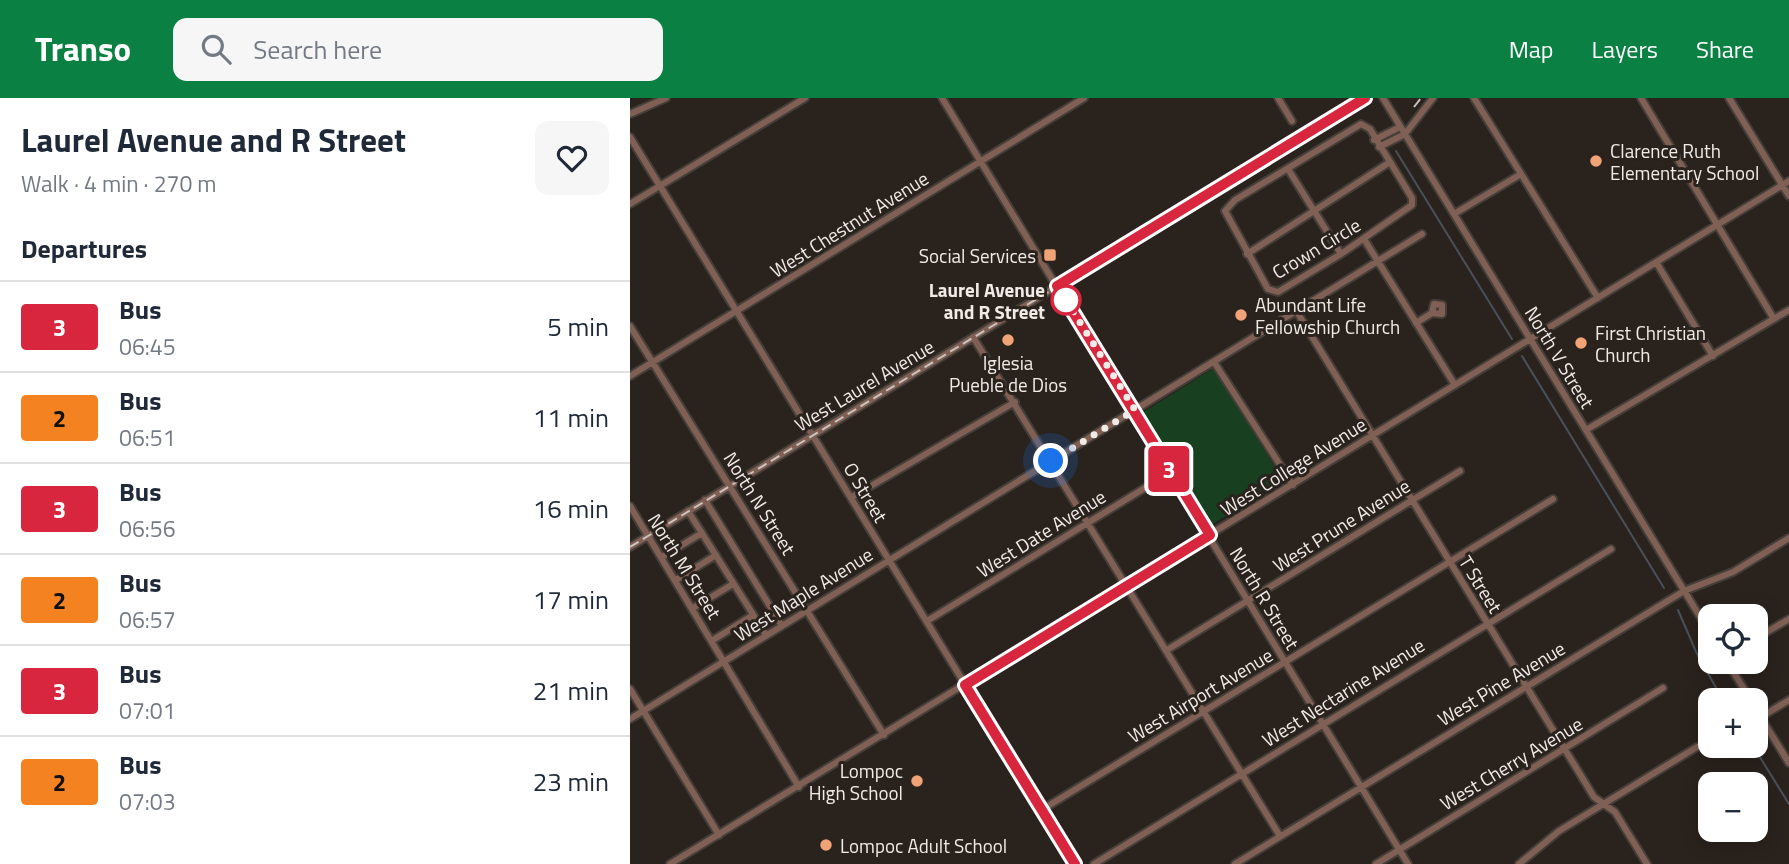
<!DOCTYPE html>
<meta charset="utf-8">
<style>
:root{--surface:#fff;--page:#f6f6f7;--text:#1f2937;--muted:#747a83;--line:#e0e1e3;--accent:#0b8043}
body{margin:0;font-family:"Titillium Web",sans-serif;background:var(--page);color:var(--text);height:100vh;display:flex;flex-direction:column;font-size:26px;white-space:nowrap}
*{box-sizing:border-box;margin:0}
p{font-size:23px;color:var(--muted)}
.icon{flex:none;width:38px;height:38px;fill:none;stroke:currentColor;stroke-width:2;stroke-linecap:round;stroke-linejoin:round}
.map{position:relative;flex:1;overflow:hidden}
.drawer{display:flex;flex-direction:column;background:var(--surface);width:630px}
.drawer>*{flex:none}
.badge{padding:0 14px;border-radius:5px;font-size:24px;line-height:46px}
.controls{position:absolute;left:1068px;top:506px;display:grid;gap:14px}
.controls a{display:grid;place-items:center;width:70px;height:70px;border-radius:14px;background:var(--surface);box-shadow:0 4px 18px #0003;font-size:35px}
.you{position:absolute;width:35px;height:35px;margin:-18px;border:5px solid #fff;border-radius:50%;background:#1a73e8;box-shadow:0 0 0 10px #1a73e833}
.map>.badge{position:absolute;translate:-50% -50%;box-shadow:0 0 0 4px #fff}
h2{padding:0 21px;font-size:26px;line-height:63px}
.round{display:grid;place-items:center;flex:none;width:74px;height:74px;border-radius:14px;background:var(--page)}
.head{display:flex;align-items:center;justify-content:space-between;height:119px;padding:0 21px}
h1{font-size:33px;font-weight:700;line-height:52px}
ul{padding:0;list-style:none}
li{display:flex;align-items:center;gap:21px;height:91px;padding:0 21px;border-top:2px solid var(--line)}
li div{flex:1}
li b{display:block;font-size:26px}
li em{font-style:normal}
li .badge{min-width:77px;font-weight:700;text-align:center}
header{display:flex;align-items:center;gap:42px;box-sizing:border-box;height:98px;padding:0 35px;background:var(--accent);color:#fff}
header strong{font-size:33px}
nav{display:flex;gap:38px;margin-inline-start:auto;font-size:24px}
.search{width:490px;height:63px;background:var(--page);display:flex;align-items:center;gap:18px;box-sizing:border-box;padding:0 24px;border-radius:14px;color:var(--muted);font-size:26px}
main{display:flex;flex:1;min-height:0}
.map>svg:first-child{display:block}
.green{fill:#173f20}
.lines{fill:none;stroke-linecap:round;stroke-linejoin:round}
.stream{stroke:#48515a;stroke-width:2}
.minor-casing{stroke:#463e39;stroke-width:10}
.minor{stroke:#806055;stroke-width:6}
.rail{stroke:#cac3c0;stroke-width:2;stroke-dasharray:10 5;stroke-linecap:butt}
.line-casing{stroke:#fff;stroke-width:16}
.line{stroke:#d7263d;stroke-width:10}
.walk{stroke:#f1ebe8;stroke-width:7;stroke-dasharray:0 12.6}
.poi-dot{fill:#efa377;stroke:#2a221d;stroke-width:2.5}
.stop-dot{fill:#fff;stroke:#d7263d;stroke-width:3.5}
.labels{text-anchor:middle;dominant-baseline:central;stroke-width:6;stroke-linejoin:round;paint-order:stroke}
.poi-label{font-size:19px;fill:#f1ebe8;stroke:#2a221d;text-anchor:start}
.street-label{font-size:19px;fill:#f1ebe8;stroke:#2a221d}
.stop-label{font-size:19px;font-weight:bold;fill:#f1ebe8;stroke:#2a221d;text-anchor:end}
</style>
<header>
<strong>Transo</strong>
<div class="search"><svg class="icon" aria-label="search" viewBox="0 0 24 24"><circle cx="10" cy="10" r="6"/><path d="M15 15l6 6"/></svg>Search here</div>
<nav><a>Map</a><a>Layers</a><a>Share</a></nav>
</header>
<main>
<section class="drawer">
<div class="head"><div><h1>Laurel Avenue and R Street</h1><p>Walk · 4 min · 270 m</p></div><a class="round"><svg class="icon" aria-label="heart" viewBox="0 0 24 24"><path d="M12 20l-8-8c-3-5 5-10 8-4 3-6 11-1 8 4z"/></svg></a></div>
<h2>Departures</h2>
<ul>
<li><span class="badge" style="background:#d7263d;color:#fff">3</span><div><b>Bus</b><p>06:45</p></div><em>5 min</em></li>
<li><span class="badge" style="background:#f58220;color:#111">2</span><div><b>Bus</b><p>06:51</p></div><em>11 min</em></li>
<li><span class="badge" style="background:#d7263d;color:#fff">3</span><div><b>Bus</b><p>06:56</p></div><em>16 min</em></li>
<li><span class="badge" style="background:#f58220;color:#111">2</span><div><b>Bus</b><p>06:57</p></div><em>17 min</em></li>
<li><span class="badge" style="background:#d7263d;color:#fff">3</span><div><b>Bus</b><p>07:01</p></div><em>21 min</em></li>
<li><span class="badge" style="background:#f58220;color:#111">2</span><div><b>Bus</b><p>07:03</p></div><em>23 min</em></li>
</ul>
</section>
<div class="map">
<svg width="1159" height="766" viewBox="0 0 1159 766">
<rect width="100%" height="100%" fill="#2a221d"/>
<path class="green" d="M584,270L653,382L581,427L512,315Z"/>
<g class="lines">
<path class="stream" d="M766,53L882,241
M892,258L1034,490
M1048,512L1067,556L1093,602
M1123,648L1159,706"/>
<g class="minor-casing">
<path id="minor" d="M312,0L778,766
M648,0L662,23
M753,0L1080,535
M844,0L968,200
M1011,0L1144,221
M1099,0L1159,98
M0,16L36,0
M731,26L740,31L782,100V107L711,156L648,194L638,191L595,113L605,102Z
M0,39L445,766
M744,42L770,29
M749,49L775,36L803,0
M658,71L711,156
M0,106L175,0
M824,116L891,76
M734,141L825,287
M617,156L760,64
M1026,164L1083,258
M667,214L964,699L985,714L1017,766
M786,225L802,215L812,216V207L804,206L802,215
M0,228L254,637
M343,239L650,738
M584,264L663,387
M0,278L454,0
M956,332L1159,212
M222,399L385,304
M75,402L152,528
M0,408L169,689
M58,413L136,537
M0,449L735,0
M32,459L72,435
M46,482L86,457
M63,510L103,486
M297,523L541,374
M1125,541L1159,521
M83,542L123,517
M537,552L830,373
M1097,564L1121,602
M0,591L89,737
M1125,610L1159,665
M1131,619L1159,602
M0,621L792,136
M413,711L923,401
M40,766L1159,83
M464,766L981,451
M605,766L1054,493L1103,474L1159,440
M746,766L1033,590
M889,766L929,733L1067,649"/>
</g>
<use href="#minor" class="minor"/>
<path class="rail" d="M784,9L791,0
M0,449L736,0"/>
</g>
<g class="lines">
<g class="line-casing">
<path id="line" d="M445,766L335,587L580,437L427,188L735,0"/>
</g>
<use href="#line" class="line"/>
<path class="walk" d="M421,363L505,312L436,202"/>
</g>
<g class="poi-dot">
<circle cx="966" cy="63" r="7"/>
<rect x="413" y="150" width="14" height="14" rx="3.5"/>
<circle cx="611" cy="217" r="7"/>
<circle cx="378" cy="242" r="7"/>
<circle cx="951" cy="245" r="7"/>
<circle cx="287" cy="683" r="7"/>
<circle cx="196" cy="747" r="7"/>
</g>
<circle class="stop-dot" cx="436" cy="202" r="14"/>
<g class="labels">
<g class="poi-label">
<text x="980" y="52">Clarence Ruth<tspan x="980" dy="22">Elementary School</tspan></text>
<text x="406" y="157" text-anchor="end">Social Services</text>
<text x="625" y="206">Abundant Life<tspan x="625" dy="22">Fellowship Church</tspan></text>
<text x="965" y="234">First Christian<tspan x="965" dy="22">Church</tspan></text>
<text x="378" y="264" text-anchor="middle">Iglesia<tspan x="378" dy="22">Pueble de Dios</tspan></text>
<text x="273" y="672" text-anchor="end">Lompoc<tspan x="273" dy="22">High School</tspan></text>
<text x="210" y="747">Lompoc Adult School</text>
</g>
<g class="street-label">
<text transform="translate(219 126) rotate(-32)">West Chestnut Avenue</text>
<text transform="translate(686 150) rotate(-31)">Crown Circle</text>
<text transform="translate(930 259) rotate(59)">North V Street</text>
<text transform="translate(234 287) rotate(-31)">West Laurel Avenue</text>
<text transform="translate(663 368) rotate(-32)">West College Avenue</text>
<text transform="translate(236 394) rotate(59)">O Street</text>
<text transform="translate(130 405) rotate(58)">North N Street</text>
<text transform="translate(711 427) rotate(-32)">West Prune Avenue</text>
<text transform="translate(411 435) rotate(-32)">West Date Avenue</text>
<text transform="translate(55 468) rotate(58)">North M Street</text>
<text transform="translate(851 486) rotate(58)">T Street</text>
<text transform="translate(173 496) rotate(-32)">West Maple Avenue</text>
<text transform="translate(635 500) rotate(59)">North R Street</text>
<text transform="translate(871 585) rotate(-31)">West Pine Avenue</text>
<text transform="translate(713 594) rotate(-32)">West Nectarine Avenue</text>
<text transform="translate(570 597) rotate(-31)">West Airport Avenue</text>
<text transform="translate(881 665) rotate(-31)">West Cherry Avenue</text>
</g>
<g class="stop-label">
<text x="415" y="191">Laurel Avenue<tspan x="415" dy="22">and R Street</tspan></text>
</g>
</g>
</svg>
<div class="controls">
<a><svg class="icon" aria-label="locate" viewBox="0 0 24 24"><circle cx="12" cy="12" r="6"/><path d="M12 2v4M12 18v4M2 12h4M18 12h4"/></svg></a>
<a>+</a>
<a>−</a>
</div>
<div class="you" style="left:421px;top:363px"></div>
<b class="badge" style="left:539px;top:371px;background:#d7263d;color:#fff">3</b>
</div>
</main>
